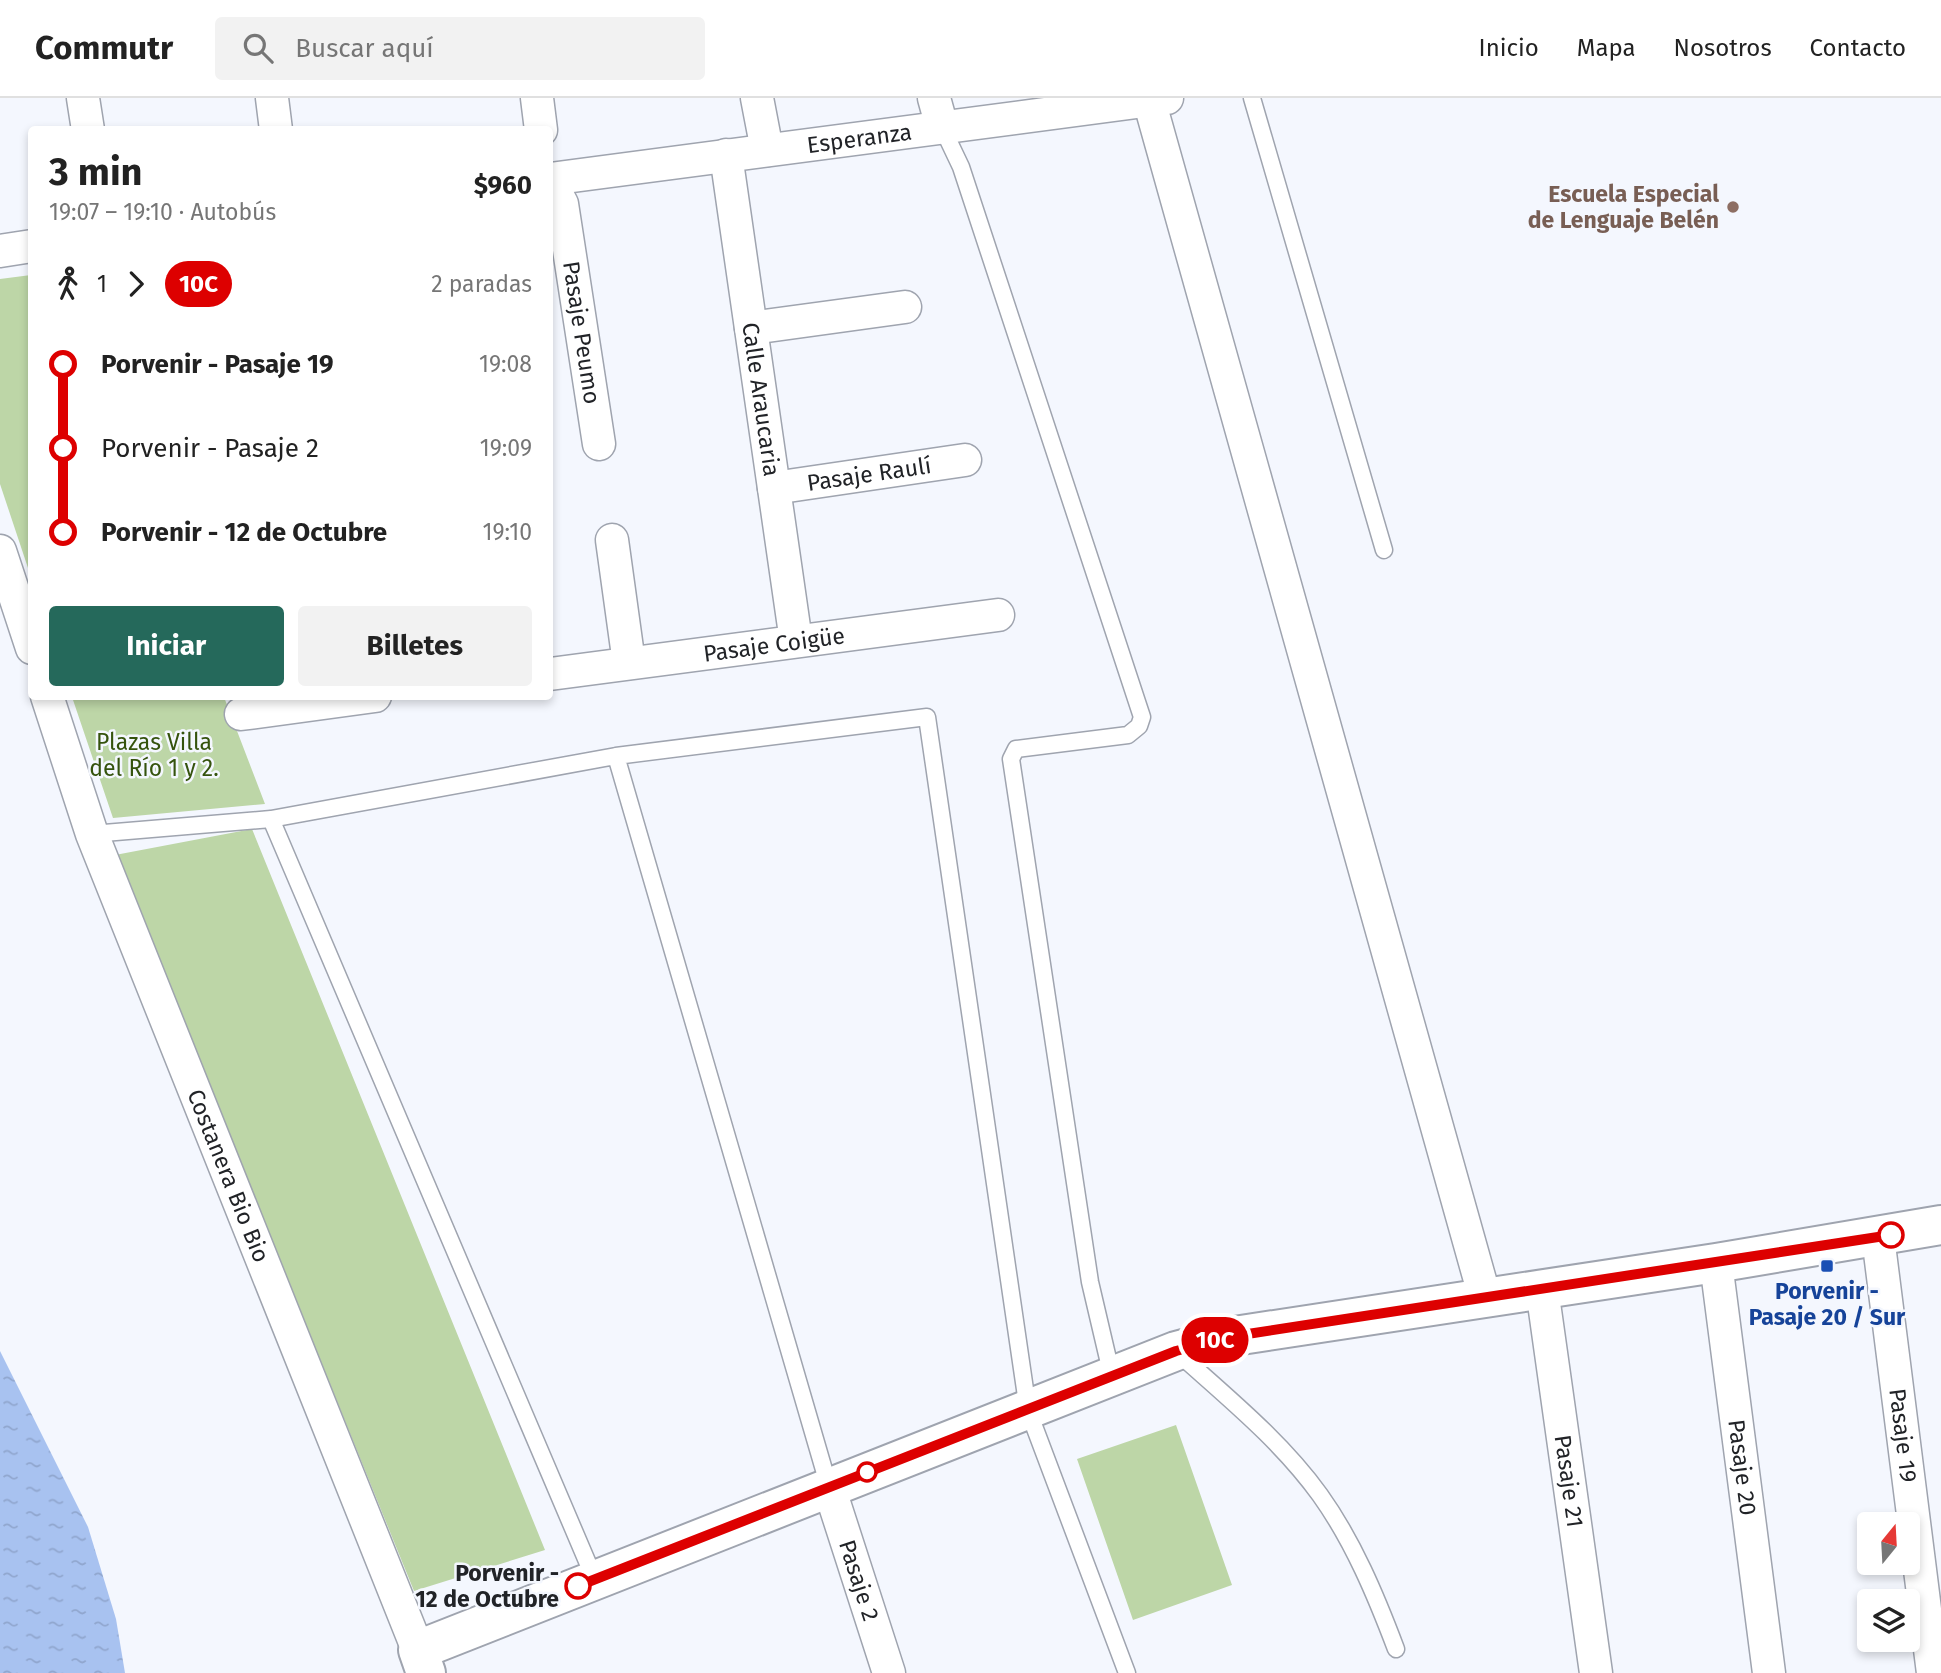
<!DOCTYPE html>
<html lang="es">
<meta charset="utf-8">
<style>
:root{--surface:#fff;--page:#f2f2f2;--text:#222;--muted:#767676;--line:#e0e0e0;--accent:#25695b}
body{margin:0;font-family:"Fira Sans",sans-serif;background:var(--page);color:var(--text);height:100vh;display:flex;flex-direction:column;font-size:26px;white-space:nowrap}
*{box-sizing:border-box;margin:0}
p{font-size:23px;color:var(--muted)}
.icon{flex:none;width:38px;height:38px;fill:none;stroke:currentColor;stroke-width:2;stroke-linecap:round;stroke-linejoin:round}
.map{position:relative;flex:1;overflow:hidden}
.details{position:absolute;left:28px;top:28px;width:525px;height:574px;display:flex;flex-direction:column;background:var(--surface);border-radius:7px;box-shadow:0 4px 10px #0003}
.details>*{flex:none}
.badge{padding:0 14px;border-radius:23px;font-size:24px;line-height:46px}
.needle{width:46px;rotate:18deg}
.controls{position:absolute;left:1857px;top:1414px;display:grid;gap:14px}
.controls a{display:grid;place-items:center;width:63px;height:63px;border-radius:7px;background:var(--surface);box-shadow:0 4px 10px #0003;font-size:35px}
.map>.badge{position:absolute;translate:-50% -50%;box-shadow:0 0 0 4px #fff}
.legs{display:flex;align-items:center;gap:10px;height:77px;padding:0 21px;font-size:23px}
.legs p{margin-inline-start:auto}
.overview{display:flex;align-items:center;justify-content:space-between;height:119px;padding:0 21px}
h1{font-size:38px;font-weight:700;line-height:52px}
.button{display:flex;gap:14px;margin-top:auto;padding:14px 21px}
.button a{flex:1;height:80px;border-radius:7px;background:var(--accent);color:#fff;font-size:28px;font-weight:700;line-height:80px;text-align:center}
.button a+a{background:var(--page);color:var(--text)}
ul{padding:0 21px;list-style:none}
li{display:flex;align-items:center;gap:24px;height:84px;font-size:26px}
li i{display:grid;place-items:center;width:10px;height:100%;margin:0 9px;background:currentColor}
li i::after{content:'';width:18px;height:18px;margin:-9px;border:5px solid;border-radius:50%;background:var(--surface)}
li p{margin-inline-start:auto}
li:first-child i{background:linear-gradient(#0000 50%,currentColor 0)}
li:last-child i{background:linear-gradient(currentColor 50%,#0000 0)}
header{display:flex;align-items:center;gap:42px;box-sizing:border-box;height:98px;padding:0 35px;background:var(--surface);border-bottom:2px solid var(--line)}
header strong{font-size:33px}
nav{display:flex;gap:38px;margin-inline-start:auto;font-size:24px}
.search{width:490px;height:63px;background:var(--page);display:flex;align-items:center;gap:18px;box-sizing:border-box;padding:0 24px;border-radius:7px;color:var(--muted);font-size:26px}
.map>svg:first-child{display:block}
.green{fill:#bdd6a7}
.water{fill:url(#water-ripples)}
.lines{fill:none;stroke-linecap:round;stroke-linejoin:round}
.service-casing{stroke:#9fa4af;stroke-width:19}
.minor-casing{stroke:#9fa4af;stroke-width:35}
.tertiary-casing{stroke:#9fa4af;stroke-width:42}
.service{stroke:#fff;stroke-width:16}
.minor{stroke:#fff;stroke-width:32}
.tertiary{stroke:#fff;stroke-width:38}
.line-1-casing{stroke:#fff;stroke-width:16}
.line-1{stroke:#d00;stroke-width:10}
.education-dot{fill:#8d6e63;stroke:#f4f7fe;stroke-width:2.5}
.stop-1-dot{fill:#fff;stroke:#d00;stroke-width:3.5}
.transit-dot{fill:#1a4fb4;stroke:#f4f7fe;stroke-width:2.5}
.labels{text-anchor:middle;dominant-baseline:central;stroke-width:5;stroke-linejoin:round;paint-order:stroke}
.street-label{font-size:23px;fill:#212327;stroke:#f4f7fe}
.education-label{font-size:23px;font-weight:bold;fill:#785e54;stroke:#f4f7fe;text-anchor:end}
.park-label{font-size:23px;fill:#35530d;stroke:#f4f7fe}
.transit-label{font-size:23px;font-weight:bold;fill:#164399;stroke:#f4f7fe}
.stop-label{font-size:23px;font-weight:bold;fill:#212327;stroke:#f4f7fe;text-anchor:end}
</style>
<header>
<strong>Commutr</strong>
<div class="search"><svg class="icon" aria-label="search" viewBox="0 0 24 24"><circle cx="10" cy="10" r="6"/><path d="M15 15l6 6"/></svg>Buscar aquí</div>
<nav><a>Inicio</a><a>Mapa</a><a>Nosotros</a><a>Contacto</a></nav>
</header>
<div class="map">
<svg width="1941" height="1575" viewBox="0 0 1941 1575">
<defs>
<pattern id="water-ripples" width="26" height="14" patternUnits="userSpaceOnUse" patternTransform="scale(1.75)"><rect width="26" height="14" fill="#a8c2f0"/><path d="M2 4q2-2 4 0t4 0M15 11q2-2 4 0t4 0" fill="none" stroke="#90a6ce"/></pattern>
</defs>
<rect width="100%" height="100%" fill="#f4f7fe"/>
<path class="green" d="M31,177H32L31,479L0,386V181Z
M72,599H224L265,706L113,720Z
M252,731L545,1452L414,1493L115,757Z
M1176,1327L1232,1487L1133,1522L1077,1361Z"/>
<path class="water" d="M0,1253L88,1429L116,1521L125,1575H0Z"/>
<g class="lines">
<g class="service-casing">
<path id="service" d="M1252,0L1384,452
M942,29L961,69L1142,619L1139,628L1128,637L1016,651L1011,661L1090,1184L1112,1278
M271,721L595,1482
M92,736L271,721L616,658
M1179,1256C1228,1300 1281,1343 1320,1397C1353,1443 1376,1498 1396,1551
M829,1389L616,658L927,619L1028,1312L1127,1575"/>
</g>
<g class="minor-casing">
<g id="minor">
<path d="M83,0L88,32"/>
<path d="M272,0L276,32"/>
<path d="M537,0L541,32"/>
<path d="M757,0L767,52"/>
<path d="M934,0L942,29"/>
<path d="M1149,2L1485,1200"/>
<path id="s1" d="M726,57L796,543"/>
<path id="s2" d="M550,81L1167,0"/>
<path id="s3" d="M550,83L562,106L599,346"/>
<path d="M0,153L32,148"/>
<path d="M751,230L905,209"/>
<path id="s4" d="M774,390L965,362"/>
<path d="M612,442L629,565"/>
<path d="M0,453L32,550"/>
<path id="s5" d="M550,576L998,517"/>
<path id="s6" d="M47,598L92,736L418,1552"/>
<path d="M241,616L375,598"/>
<path id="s7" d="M1878,1139L1933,1575"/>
<path id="s8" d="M1716,1165L1769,1575"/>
<path id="s9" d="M1542,1191L1596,1575"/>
<path id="s10" d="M829,1389L889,1575"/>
</g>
</g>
<g class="tertiary-casing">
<path id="tertiary" d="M426,1575L418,1552L1176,1253L1228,1239L1716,1165L1941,1127"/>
</g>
<use href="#service" class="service"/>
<use href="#minor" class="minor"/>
<use href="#tertiary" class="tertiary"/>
</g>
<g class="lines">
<g class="line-1-casing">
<path id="line-1" d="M578,1488L1176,1253L1228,1239L1891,1137"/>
</g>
<use href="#line-1" class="line-1"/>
</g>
<circle class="education-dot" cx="1733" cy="109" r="7"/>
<g class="stop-1-dot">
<circle cx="1891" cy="1137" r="12"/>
<circle cx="867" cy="1374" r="9"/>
<circle cx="578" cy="1488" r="12"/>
</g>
<rect class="transit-dot" x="1820" y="1161" width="14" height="14" rx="3.5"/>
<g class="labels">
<g class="street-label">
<text stroke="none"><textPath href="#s2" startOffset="312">Esperanza</textPath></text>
<text stroke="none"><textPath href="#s3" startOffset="156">Pasaje Peumo</textPath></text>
<text stroke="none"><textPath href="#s1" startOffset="247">Calle Araucaria</textPath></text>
<text stroke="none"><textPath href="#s4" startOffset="96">Pasaje Raulí</textPath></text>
<text stroke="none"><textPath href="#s5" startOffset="226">Pasaje Coigüe</textPath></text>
<text stroke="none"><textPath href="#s6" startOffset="513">Costanera Bio Bio</textPath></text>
<text stroke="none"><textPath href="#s7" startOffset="200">Pasaje 19</textPath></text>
<text stroke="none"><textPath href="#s8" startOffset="206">Pasaje 20</textPath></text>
<text stroke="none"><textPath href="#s9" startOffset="194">Pasaje 21</textPath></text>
<text stroke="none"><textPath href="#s10" startOffset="98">Pasaje 2</textPath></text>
</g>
<g class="education-label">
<text x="1719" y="96">Escuela Especial<tspan x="1719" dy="26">de Lenguaje Belén</tspan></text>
</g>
<g class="park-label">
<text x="154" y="644">Plazas Villa<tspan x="154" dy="26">del Río 1 y 2.</tspan></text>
</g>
<g class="transit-label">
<text x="1827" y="1193">Porvenir -<tspan x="1827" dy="26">Pasaje 20 / Sur</tspan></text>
</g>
<g class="stop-label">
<text x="559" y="1475">Porvenir -<tspan x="559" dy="26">12 de Octubre</tspan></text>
</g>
</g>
</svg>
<div class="controls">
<a><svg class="needle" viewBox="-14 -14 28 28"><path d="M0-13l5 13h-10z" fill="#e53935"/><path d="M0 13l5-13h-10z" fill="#767676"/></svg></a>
<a><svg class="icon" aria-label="layers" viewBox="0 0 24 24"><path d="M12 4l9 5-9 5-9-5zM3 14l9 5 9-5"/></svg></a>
</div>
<b class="badge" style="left:1215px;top:1242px;background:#d00;color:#fff">10C</b>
<section class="details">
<div class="overview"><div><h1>3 min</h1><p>19:07 – 19:10 · Autobús</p></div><b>$960</b></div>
<div class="legs"><svg class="icon" aria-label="walk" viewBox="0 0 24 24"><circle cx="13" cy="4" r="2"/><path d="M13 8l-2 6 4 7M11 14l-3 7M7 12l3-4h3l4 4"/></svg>1<svg class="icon" aria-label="forward" viewBox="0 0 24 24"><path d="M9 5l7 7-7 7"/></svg><b class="badge" style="background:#d00;color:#fff">10C</b><p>2 paradas</p></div>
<ul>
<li><i style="color:#d00"></i><b>Porvenir - Pasaje 19</b><p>19:08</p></li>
<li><i style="color:#d00"></i><span>Porvenir - Pasaje 2</span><p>19:09</p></li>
<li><i style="color:#d00"></i><b>Porvenir - 12 de Octubre</b><p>19:10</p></li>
</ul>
<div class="button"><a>Iniciar</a><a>Billetes</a></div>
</section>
</div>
